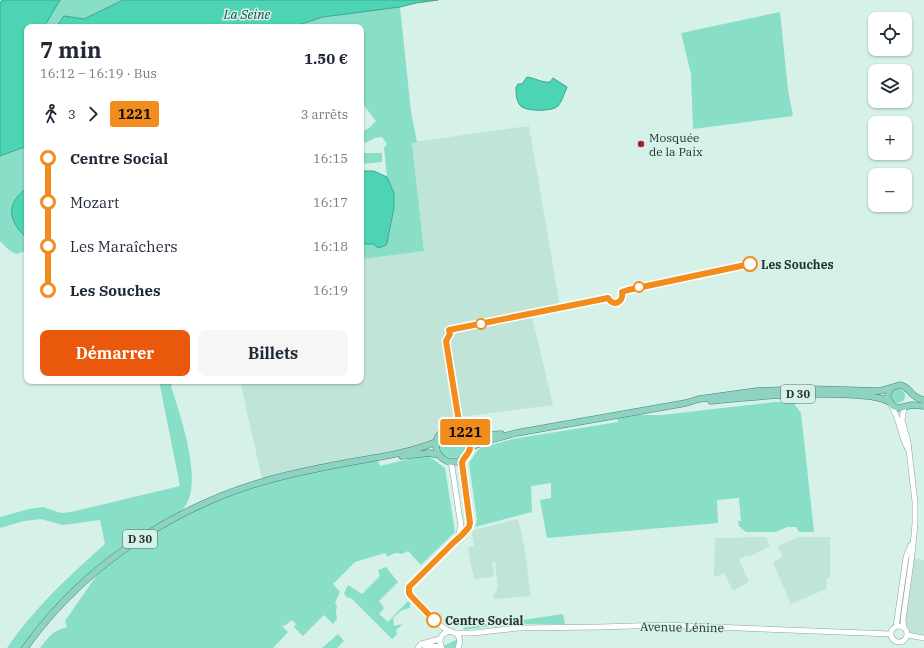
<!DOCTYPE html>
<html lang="fr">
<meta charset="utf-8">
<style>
:root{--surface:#fff;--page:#f6f6f7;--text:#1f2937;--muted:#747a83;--accent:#ea580c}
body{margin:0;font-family:"IBM Plex Serif",serif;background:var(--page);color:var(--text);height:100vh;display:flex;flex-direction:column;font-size:15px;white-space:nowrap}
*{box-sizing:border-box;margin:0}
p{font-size:13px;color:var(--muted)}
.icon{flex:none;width:22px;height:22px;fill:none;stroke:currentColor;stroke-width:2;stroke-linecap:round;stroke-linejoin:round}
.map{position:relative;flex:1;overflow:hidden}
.sheet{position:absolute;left:24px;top:24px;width:340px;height:360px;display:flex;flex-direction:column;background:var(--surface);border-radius:8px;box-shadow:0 1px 3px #0004}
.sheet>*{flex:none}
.badge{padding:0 8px;border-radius:3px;font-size:14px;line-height:26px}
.tools{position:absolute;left:868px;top:12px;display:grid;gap:8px}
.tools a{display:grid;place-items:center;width:44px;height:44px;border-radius:8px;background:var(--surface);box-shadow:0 1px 3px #0004;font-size:20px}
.map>.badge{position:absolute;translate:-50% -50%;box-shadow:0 0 0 2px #fff}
.legs{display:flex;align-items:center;gap:6px;height:44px;padding:0 16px;font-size:13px}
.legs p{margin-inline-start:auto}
.head{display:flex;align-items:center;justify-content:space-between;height:68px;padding:0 16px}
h1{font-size:22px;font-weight:700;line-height:30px}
.cta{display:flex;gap:8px;margin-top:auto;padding:8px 16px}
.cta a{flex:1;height:46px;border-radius:8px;background:var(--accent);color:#fff;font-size:16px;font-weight:700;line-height:46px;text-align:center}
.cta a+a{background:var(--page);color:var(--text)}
ul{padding:0 16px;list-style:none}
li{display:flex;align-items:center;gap:14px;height:44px;font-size:15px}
li i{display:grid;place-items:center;width:6px;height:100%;margin:0 5px;background:currentColor}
li i::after{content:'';width:10px;height:10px;margin:-5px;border:3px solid;border-radius:50%;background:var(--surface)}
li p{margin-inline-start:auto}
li:first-child i{background:linear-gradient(#0000 50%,currentColor 0)}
li:last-child i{background:linear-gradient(currentColor 50%,#0000 0)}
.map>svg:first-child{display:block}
.built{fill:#c1e4d9}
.green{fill:#88dec6}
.water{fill:#4cd4b4;stroke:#41a48c}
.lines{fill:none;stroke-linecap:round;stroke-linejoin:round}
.minor-casing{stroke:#8ca59d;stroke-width:6}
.major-casing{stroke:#3c8775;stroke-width:7}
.minor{stroke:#fff;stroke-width:5}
.major{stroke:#90d2c2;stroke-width:6}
.line-1-casing{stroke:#fff;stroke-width:9}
.line-1{stroke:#f28c1c;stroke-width:6}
.poi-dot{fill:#ae1b25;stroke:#d5f1e8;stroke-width:1.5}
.stop-1-dot{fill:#fff;stroke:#f28c1c;stroke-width:2}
.labels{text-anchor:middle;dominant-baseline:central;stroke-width:3;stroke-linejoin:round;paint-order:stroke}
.shield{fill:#d5f1e8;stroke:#5c6c66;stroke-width:1}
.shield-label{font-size:11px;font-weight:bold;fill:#28332f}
.poi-label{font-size:12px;fill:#28332f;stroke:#d5f1e8;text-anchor:start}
.stop-label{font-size:12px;font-weight:bold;fill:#28332f;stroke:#d5f1e8;text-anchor:start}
.street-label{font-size:12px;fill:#28332f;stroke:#d5f1e8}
.water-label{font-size:13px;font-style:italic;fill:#154e41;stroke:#d5f1e8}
</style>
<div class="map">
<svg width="924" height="648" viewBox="0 0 924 648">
<rect width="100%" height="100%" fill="#d5f1e8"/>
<path class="built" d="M529,126L560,307L532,317L553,405L451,418L450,428L442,432L436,442L263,483L240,381H361V258L424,249L412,142Z
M518,519L524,545L531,596L494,599L493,594L496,592L498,587L495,562H492L494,575L492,577L474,579L468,548L474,546L472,534L473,530Z
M766,537L770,546L749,557L748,555L739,559L749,582L733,591L724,573L718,576H714L715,538Z
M799,537H830V578H827L826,589L791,604L773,562L783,557L778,546Z
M906,557L924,560V638L907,635L898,622Z"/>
<path class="green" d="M60,0H123L84,19L64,16L56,27H44Z
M400,7L411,112L417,142L412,143L424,251L361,259V244H374L377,247L389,236L394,208V193L387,177L384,148L387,144L382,137L375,138L365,143L362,137L364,131L370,127L376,121L361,102V27H292L323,17Z
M780,12L788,90L793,116L693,129L691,74L681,33Z
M27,146V187L19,194L27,238V251L16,254L9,250L0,241V156Z
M361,153H382V162L361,164Z
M159,381H173L171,386C180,415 205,485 183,509C180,512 175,514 172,516L232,489L377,457L380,466L426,455L433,459L445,468L455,532L421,565L408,551L402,554C396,552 393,553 388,557L385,553L355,562L333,584L340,592L335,603L337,606L336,613L337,619L333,624L324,615L303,636L294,627L296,624L292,620L284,626L283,625L282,626L288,632L273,648H40C50,636 52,631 67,627L65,621L101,569L88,579L25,648H7C34,608 69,576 105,544L100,520L63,525L41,519L24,521L0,528V517L29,509L43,507L61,513L71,512L180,486Z
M891 396a7 7 0 1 1 14 0a7 7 0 1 1-14 0Z
M775,402H793L801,413L814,532H799L796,527H787L776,532H746L739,526L738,521H741L739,498L717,500L718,523L547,538L540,500L551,498V483L531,486L532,512L475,527L477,520L469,463L477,451L480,448L513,439L618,422L617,415H662Z
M439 444a14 14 0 1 1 28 0a14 14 0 1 1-28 0Z
M386,567L398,582L379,601L384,608L379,614L388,622L408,601L410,603V608L402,610L393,618L394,626L403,624L396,630L397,634L392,639L351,598H348L344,594L348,585L362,594L380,576L378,570Z
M563,614L565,624H516V621Z
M508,620L509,623L464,630L463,628Z
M338,634L344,641L337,648H322Z
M458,639L457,645L455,648H445L443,646Z"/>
<path class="water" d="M2,0H60L44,27H27V146L0,156V3Z
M123,0H438L416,3L400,7L323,17L292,27H56L64,16L84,19Z
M527,77C535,78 542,83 550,82L553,78L567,87C565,92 561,103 558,106C552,112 528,111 522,107C516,103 516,93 516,87L518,84H522Z
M361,171H374L387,177L394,193V208L387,243L386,245L378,248L374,244H361Z
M27,187V238C17,230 7,215 14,202C17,196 22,192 27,187Z"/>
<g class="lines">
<g class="minor-casing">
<path id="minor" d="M891,405C900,418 900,436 908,449
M450,462L452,467L461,526L458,537
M891 634a8 8 0 1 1 16 0a8 8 0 1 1-16 0Z
M896,627L906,557L911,545
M904,628L903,620L912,555L915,524V502L908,442L902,420L904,407
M455,633H473L518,628L600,627L664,625L891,634
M907,635L924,638
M418,648L421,644L440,639
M425,648L429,646L441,647
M442,648C437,639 442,632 451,631
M458,648L460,641L458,635C455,632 451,632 447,630C437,624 411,601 409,590L411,585L457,539L466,531L470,523L462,460"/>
</g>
<g class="major-casing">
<path id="major" d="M890,389L887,398L893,406L899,408L912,405L924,406
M711,401C759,396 807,392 855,395C866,396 878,396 888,401
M436 445a17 17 0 1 1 34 0a17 17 0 1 1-34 0Z
M468,436L501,434
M471,447L487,441L516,433L686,403L699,399L757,391L810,389L880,391L900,385C911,387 909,397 924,400
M402,456L429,453L439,455
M25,648C87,561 185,499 288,475C309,470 330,466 351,462C380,457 409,453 436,442"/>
</g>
<use href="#minor" class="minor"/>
<use href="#major" class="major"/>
</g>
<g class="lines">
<g class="line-1-casing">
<path id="line-1" d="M434,620L411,596L409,593V587L454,542L462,535L469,527L470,523L462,463C463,457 469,455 470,448C473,437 466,435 461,428C459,427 460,424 459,422L446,341L450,334L449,330L608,298C613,307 624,303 622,292L628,290L750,264"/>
</g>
<use href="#line-1" class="line-1"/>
</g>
<circle class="poi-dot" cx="641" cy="144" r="4"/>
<g class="stop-1-dot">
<circle cx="750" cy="264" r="7"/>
<circle cx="639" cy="287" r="5"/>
<circle cx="481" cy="324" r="5"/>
<circle cx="434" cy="620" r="7"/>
</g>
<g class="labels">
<g class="shield">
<rect x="781" y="385" width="34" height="18" rx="3"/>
<rect x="123" y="530" width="34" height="18" rx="3"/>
</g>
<g class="shield-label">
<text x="798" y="394">D 30</text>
<text x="140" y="539">D 30</text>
</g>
<g class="poi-label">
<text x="649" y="137">Mosquée<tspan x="649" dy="14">de la Paix</tspan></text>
</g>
<g class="stop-label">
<text x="761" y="264">Les Souches</text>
<text x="445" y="620">Centre Social</text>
</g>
<g class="street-label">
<text transform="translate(682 627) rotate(1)">Avenue Lénine</text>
</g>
<g class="water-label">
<text x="247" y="14">La Seine</text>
</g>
</g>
</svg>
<div class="tools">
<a><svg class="icon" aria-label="locate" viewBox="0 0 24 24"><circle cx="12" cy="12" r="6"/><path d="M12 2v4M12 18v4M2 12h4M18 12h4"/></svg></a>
<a><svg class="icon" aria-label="layers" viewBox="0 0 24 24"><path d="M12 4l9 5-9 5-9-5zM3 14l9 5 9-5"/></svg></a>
<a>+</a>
<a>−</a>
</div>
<b class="badge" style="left:465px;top:432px;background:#f28c1c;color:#111">1221</b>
<section class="sheet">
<div class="head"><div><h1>7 min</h1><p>16:12 – 16:19 · Bus</p></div><b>1.50 €</b></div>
<div class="legs"><svg class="icon" aria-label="walk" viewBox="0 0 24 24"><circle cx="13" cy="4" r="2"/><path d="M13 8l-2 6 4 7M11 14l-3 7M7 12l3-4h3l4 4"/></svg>3<svg class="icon" aria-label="forward" viewBox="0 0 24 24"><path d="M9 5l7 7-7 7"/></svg><b class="badge" style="background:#f28c1c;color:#111">1221</b><p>3 arrêts</p></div>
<ul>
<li><i style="color:#f28c1c"></i><b>Centre Social</b><p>16:15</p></li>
<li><i style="color:#f28c1c"></i><span>Mozart</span><p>16:17</p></li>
<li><i style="color:#f28c1c"></i><span>Les Maraîchers</span><p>16:18</p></li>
<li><i style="color:#f28c1c"></i><b>Les Souches</b><p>16:19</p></li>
</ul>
<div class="cta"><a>Démarrer</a><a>Billets</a></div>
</section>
</div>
